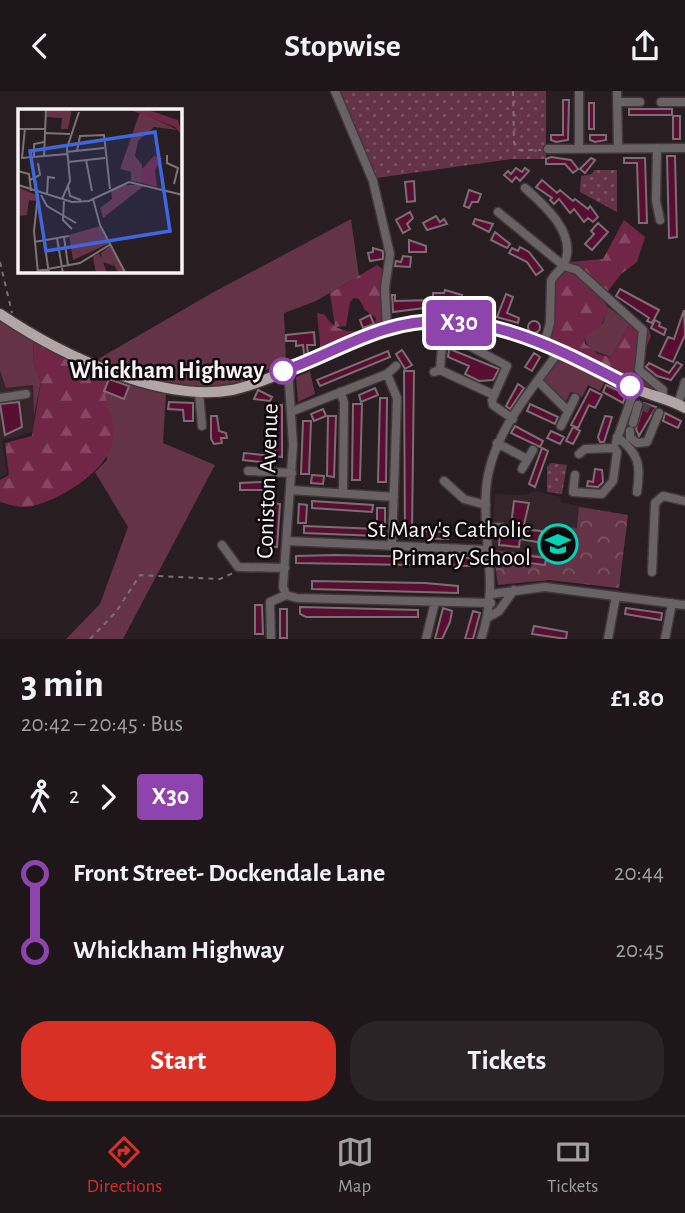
<!DOCTYPE html>
<meta charset="utf-8">
<style>
:root{--surface:#1e1619;--page:#2b2326;--text:#f1f3f6;--muted:#a19fa2;--line:#3c3538;--accent:#d93025}
body{margin:0;font-family:"Alegreya Sans",sans-serif;background:var(--page);color:var(--text);height:100vh;display:flex;flex-direction:column;font-size:26px;white-space:nowrap}
*{box-sizing:border-box;margin:0}
p{font-size:23px;color:var(--muted)}
.icon{flex:none;width:38px;height:38px;fill:none;stroke:currentColor;stroke-width:2;stroke-linecap:round;stroke-linejoin:round}
.map{position:relative;height:548px;overflow:hidden}
.side{display:flex;flex-direction:column;background:var(--surface);flex:1}
.side>*{flex:none}
.badge{padding:0 14px;border-radius:5px;font-size:24px;line-height:46px}
.map>.badge{position:absolute;translate:-50% -50%;box-shadow:0 0 0 4px #fff}
.legs{display:flex;align-items:center;gap:10px;height:77px;padding:0 21px;font-size:23px}
.legs p{margin-inline-start:auto}
.headline{display:flex;align-items:center;justify-content:space-between;height:119px;padding:0 21px}
h1{font-size:38px;font-weight:600;line-height:52px}
.action{display:flex;gap:14px;margin-top:auto;padding:14px 21px}
.action a{flex:1;height:80px;border-radius:28px;background:var(--accent);color:#fff;font-size:28px;font-weight:600;line-height:80px;text-align:center}
.action a+a{background:var(--page);color:var(--text)}
ul{padding:0 21px;list-style:none}
li{display:flex;align-items:center;gap:24px;height:77px;font-size:26px}
li i{display:grid;place-items:center;width:10px;height:100%;margin:0 9px;background:currentColor}
li i::after{content:'';width:18px;height:18px;margin:-9px;border:5px solid;border-radius:50%;background:var(--surface)}
li p{margin-inline-start:auto}
li:first-child i{background:linear-gradient(#0000 50%,currentColor 0)}
li:last-child i{background:linear-gradient(currentColor 50%,#0000 0)}
header{display:flex;justify-content:space-between;align-items:center;height:91px;padding:0 21px;background:var(--surface);font-size:32px;font-weight:600}
.dock{display:flex;justify-content:space-around;align-items:center;height:98px;border-top:2px solid var(--line);background:var(--surface);font-size:19px;color:var(--muted)}
.dock a{display:grid;justify-items:center;gap:4px}
.dock .on{color:var(--accent)}
.map>svg:first-child{display:block}
.built{fill:#35242a}
.grass{fill:#643446}
.forest{fill:url(#forest-firs)}
.park{fill:url(#park-crowns)}
.garden{fill:url(#garden-dots)}
.building{fill:#570e30;stroke:#7b6e72;stroke-width:2}
.lines{fill:none;stroke-linecap:round;stroke-linejoin:round}
.minor-tunnel{stroke:#483d41;stroke-width:8;stroke-dasharray:8 4;stroke-linecap:butt}
.minor-casing{stroke:#41373a;stroke-width:11}
.major-casing{stroke:#41373a;stroke-width:13}
.path{stroke:#797073;stroke-width:2;stroke-dasharray:5 5;stroke-linecap:butt}
.minor{stroke:#686264;stroke-width:8}
.major{stroke:#b1a5a8;stroke-width:10}
.line-1-casing{stroke:#fff;stroke-width:16}
.line-1{stroke:#8e44ad;stroke-width:10}
.stop-1-dot{fill:#fff;stroke:#8e44ad;stroke-width:3.5}
.labels{text-anchor:middle;dominant-baseline:central;stroke-width:5;stroke-linejoin:round;paint-order:stroke}
.stop-label{font-size:24px;font-weight:bold;fill:#faf3f5;stroke:#0d090a;text-anchor:end}
.street-label{font-size:24px;fill:#faf3f5;stroke:#0d090a}
.poi-label{font-size:24px;fill:#faf3f5;stroke:#0d090a;text-anchor:end}
.inset-road{fill:none;stroke:#7c7376;stroke-width:2}
.view{fill:#3e67dc;fill-opacity:0.15;stroke:#3e67dc;stroke-width:3.5}
.inset-edge{fill:none;stroke:#faf3f5;stroke-width:3.5}
</style>
<header><svg class="icon" aria-label="back" viewBox="0 0 24 24"><path d="M15 5l-7 7 7 7"/></svg>Stopwise<svg class="icon" aria-label="share" viewBox="0 0 24 24"><path d="M12 15V3M7 8l5-5 5 5M5 13v7h14v-7"/></svg></header>
<div class="map">
<svg width="685" height="548" viewBox="0 0 685 548">
<defs>
<pattern id="forest-firs" width="22" height="20" patternUnits="userSpaceOnUse" patternTransform="scale(1.75)"><rect width="22" height="20" fill="#702746"/><path d="M5 1l3.5 6h-7zM16 11l3.5 6h-7z" fill="#854761"/></pattern>
<pattern id="park-crowns" width="20" height="18" patternUnits="userSpaceOnUse" patternTransform="scale(1.75)"><rect width="20" height="18" fill="#643446"/><path d="M2 6a3 3 0 1 1 6 0M12 15a3 3 0 1 1 6 0" fill="none" stroke="#7b5261"/></pattern>
<pattern id="garden-dots" width="8" height="8" patternUnits="userSpaceOnUse" patternTransform="scale(1.75)"><rect width="8" height="8" fill="#643446"/><path d="M2 2h.1M6 6h.1" fill="none" stroke="#7b5261" stroke-width="1.8" stroke-linecap="round"/></pattern>
</defs>
<rect width="100%" height="100%" fill="#281d21"/>
<path class="built" d="M0,280L6,297L33,294L35,340L2,350L7,383L0,386Z
M536,400L561,406L560,411L628,424L619,497L549,489L498,494L492,447L495,403L524,404Z"/>
<path class="grass" d="M351,128L359,185L316,210L284,222L286,272C267,276 253,287 236,293C191,308 139,284 98,268L212,202Z
M608,216L630,232L611,266L589,258L584,246L603,232Z
M0,228L34,248L33,270L41,290L34,325L33,294L6,297L0,280Z
M560,268L605,290L600,300L588,294L582,306L571,301L565,312L543,289Z
M310,280L315,303L298,311L296,286Z
M109,281L166,303L163,352L215,374L123,548H66L100,513L128,436L95,381L107,369L103,303Z"/>
<path class="forest" d="M624,129L645,146L637,171L621,183L602,208L608,216C603,234 600,238 584,246L585,253L598,263L611,266L630,232L649,239L651,245L636,281L655,295L654,299L551,248L556,187L567,179L570,171L603,168Z
M377,174L382,178L381,234L321,261L317,222L325,224C336,243 356,244 375,234L376,227L365,219L359,208L354,207L350,211L346,235L335,236L330,202Z
M34,248L109,281C97,315 118,320 113,349C109,380 56,412 27,416C19,417 8,413 0,411V389L9,384L5,352L32,345L41,290L33,270Z"/>
<path class="park" d="M579,416L628,424L619,497L549,489L498,494L493,459L551,465L555,434L577,437Z"/>
<path class="garden" d="M340,0H546V68H512L376,87Z
M594,79H617V121L580,101L581,85L592,83Z
M551,372L567,374L562,403L547,401V376Z"/>
<path class="building" d="M563,9H569L568,49L556,51L551,49V44H563Z
M589,12H594V38H589Z
M629,18H672V24H629Z
M673,25H680V48H673Z
M590,44H606V49L595,51L590,49Z
M667,65H675L677,146L669,147Z
M551,66L571,69L578,78L573,82L565,73H546V68Z
M591,67L595,69L585,82L580,78Z
M624,67H645L647,132H639L637,72H624Z
M516,77L522,81L525,77L529,80L520,90L516,86L512,91L504,84L508,80L511,83Z
M542,89L557,102L560,99L573,110L575,108L588,118L590,115L598,126L593,131L588,127L584,131L574,118L570,122L559,108L554,113L550,109L552,107L536,96Z
M414,90L415,110L407,111L405,91Z
M469,99L481,103L478,111H472L469,117L464,115Z
M410,121L413,127L407,133L410,138L403,142L396,129Z
M436,125L440,131L444,128L447,133L427,139L423,132Z
M475,128L493,133L489,141L473,133Z
M598,132L608,141L592,159L585,153L594,143L591,140Z
M495,141L510,153L507,157L491,149Z
M409,149L426,155V161H409Z
M520,156L529,161L543,179L536,184L527,171L509,162L512,157L518,160Z
M373,157L383,160V168L370,170L368,162L373,161Z
M403,165L411,166L410,176L395,175L396,170L401,171Z
M620,198L659,219L652,232L647,230L649,227L616,205Z
M445,199L462,204L460,216L450,214L449,218L432,216L393,221L392,204H395V210L433,209V202H444Z
M506,203L513,206L507,222L519,227L518,232L497,226Z
M684,219L685,244L673,271L659,265L668,246L674,248Z
M370,224L374,233L363,237L360,229Z
M655,229L660,232L659,235L666,238L664,244L651,237Z
M528 236a6 6 0 1 1 12 0a6 6 0 1 1-12 0Z
M314,241L315,254H307L308,263H304L303,254L296,255V250H286V244Z
M450,252L454,254L452,259L499,278L493,289L479,290L465,283L469,275L448,266Z
M402,259L412,274L405,278L396,263Z
M388,260L390,266L320,295L317,289Z
M534,262L540,266L532,280L525,276Z
M677,271L682,274L671,289L657,285L646,276L649,272L669,282Z
M404,280H414L412,440L449,441L448,448L405,447Z
M109,288L129,295L124,308L104,300Z
M518,293L524,297L510,318L506,315Z
M606,294L626,303L623,312L603,301Z
M375,297L378,304L361,311L359,304Z
M590,298L602,304L595,317L589,314L578,337L571,334Z
M258,299L272,306L270,310L254,308Z
M380,307H387L386,391H378Z
M19,311L22,336L5,344L0,313Z
M169,311L193,312V330H184L183,319L168,318Z
M644,312L656,316L639,345L636,338Z
M353,313H362L360,389H352Z
M530,313L558,326L555,333L527,320Z
M282,314V366L275,365L274,315Z
M323,318L326,325L314,330L311,323Z
M665,322L681,330L678,337L663,330Z
M211,325H217L219,340L226,342L227,347H221L222,352L214,353L211,348Z
M328,325H336L334,386L327,385Z
M605,325L612,326L604,351H600L598,346Z
M303,330H311L309,383H301Z
M515,335L543,350L540,356L511,342Z
M573,336L580,340L573,353L566,350Z
M551,340L564,346L560,353L547,347Z
M542,357L548,360L535,396L529,393Z
M244,362L272,365L271,372L243,369Z
M595,378L602,379L603,391L598,396L587,395L588,390L593,391Z
M312,384L324,385L323,393L311,392Z
M262,391H268L267,399H240V392Z
M312,410L373,414L372,421L312,417Z
M514,410L529,412L523,438L549,441L548,453L520,448L519,456L499,454L500,443H510Z
M273,412L280,413L277,456H269Z
M299,413L307,414L306,432H298Z
M377,417H385V436H377Z
M304,435L378,438V445L304,442Z
M335,464L471,467V475L296,472V465Z
M530,465L546,467L545,474L529,472Z
M312,490L425,492L458,495V502L312,498Z
M255,514H262L263,543H255Z
M300,516L418,519V526H306L300,523Z
M443,517L452,520L450,531L442,548H435Z
M626,517L662,522L661,529L625,523Z
M280,518H287V547H280Z
M473,520L480,522L473,548H465Z
M534,535L567,541L566,548L532,543Z"/>
<g class="lines">
<path class="minor-tunnel" d="M642,315L655,321"/>
<g class="minor-casing">
<path id="minor" d="M335,0L373,90L390,163L385,197L387,238
M579,0V58
M617,0L618,57
M617,11H640
M661,11H685
M657,57L656,110L660,129
M548,58L685,57
M525,97C544,114 578,143 564,173C562,178 554,183 551,190L550,232L545,251
M498,121L564,175
M564,175L577,179L643,239L639,279L663,299L662,307
M447,243L507,275L492,309L493,314L513,328
M440,279L492,303
M434,281L440,279L442,255L448,241
M387,283L397,307L392,456
M538,290L568,320
M340,301L344,311L343,402
M199,302L202,335
M0,307L26,303
M678,313L685,291
M293,320L387,283L396,275
M633,332L638,314
M561,335L575,307
M630,340V346L637,352L647,351L659,322
M617,346C639,362 641,374 637,401
M616,351L635,297
M497,352L527,368
M579,363L585,358L614,357
M522,378L533,359
M248,380L292,382
M575,384L573,401L602,403L613,390L617,361L614,357
M444,390L464,408L486,414
M291,399L394,406
M487,436H502
M287,450L489,459
M222,454L238,476L285,477
M652,481L655,412L663,405L685,410
M492,503L545,496L685,514
M286,504L283,496L293,354L288,278
M286,504L297,507L491,512
M487,527L499,520L514,499
M271,548L270,511L286,504
M426,548L435,511
M481,548C500,492 482,454 486,399C490,345 530,301 560,259
M608,548L616,505
M665,548L672,512"/>
</g>
<g class="major-casing">
<path id="major" d="M0,223C59,263 160,312 232,299C257,294 283,281 307,272C345,257 380,235 421,231C512,223 560,265 636,298C652,305 670,308 685,317"/>
</g>
<path class="path" d="M513,0L514,52L519,59H541
M0,171L12,222
M482,253L503,246
M90,548L116,521L140,484L220,488L235,481"/>
<use href="#minor" class="minor"/>
<use href="#major" class="major"/>
</g>
<g class="lines">
<g class="line-1-casing">
<path id="line-1" d="M283,280C319,268 352,248 387,238C474,211 556,257 630,295"/>
</g>
<use href="#line-1" class="line-1"/>
</g>
<defs>
<g id="school-ring" transform="scale(2.0125)"><circle r="9.5" fill="#0d090a" stroke="#01d5b6" stroke-width="1.5"/><path d="M0-5L7-2L0 1L-7-2ZM-4 1L0 2.5L4 1V4Q0 6-4 4Z" fill="#01d5b6"/></g>
</defs>
<g fill-rule="evenodd">
<use href="#school-ring" x="558" y="453"/>
</g>
<g class="stop-1-dot">
<circle cx="283" cy="280" r="12"/>
<circle cx="630" cy="295" r="12"/>
</g>
<g class="labels">
<g class="stop-label">
<text x="264" y="280">Whickham Highway</text>
</g>
<g class="street-label">
<text transform="translate(268 390) rotate(-88)">Coniston Avenue</text>
</g>
<g class="poi-label">
<text x="531" y="439">St Mary's Catholic<tspan x="531" dy="28">Primary School</tspan></text>
</g>
</g>
<g transform="translate(18 18)">
<rect width="164" height="164" fill="#281d21"/>
<path d="M122,3L160,21L136,18L120,32L117,47L124,56V74L113,72V63L102,60ZM101,76H127L85,109L82,99L94,90L93,81ZM93,136L107,164H100L94,151L96,157L85,153L89,164H78L75,148L81,144L84,150L83,144Z" fill="#643446"/>
<path d="M110,0H127L160,11L164,26L157,18ZM136,47L144,49L137,61L139,78L124,74L122,62Z" fill="#702746"/>
<path d="M29,0H54L50,20H43L44,9L29,8Z" fill="#643446"/>
<path d="M0,78L18,86V92L11,91L9,106L0,107Z" fill="#643446"/>
<path d="M82,117L92,134L55,151L51,126Z" fill="#643446"/>
<path class="inset-road" d="M7,19L4,49L49,45M0,20H27M26,24L52,25M59,42L62,27L86,26L92,80M48,43L86,39M149,46V54L160,59L156,75M16,48V35L26,33M26,48L28,0M68,51L74,82M50,53L87,49M0,62L11,65L13,82M12,71L22,66L20,54M0,76L54,93L71,92L111,73L165,86M50,77L52,87L63,91M23,86L29,97L58,114M29,86L30,68L37,69M44,90L52,72L49,39L61,3M75,90L82,116L108,165M46,92L45,111L54,120M46,128L50,156M39,129L45,165M26,131L31,165M16,133L51,127M19,162L62,154L93,135M20,164L16,122L20,85"/>
<path class="view" d="M137,23L152,122L28,142L12,42Z"/>
<rect width="164" height="164" class="inset-edge"/>
</g>
</svg>
<b class="badge" style="left:459px;top:232px;background:#8e44ad;color:#fff">X30</b>
</div>
<section class="side">
<div class="headline"><div><h1>3 min</h1><p>20:42 – 20:45 · Bus</p></div><b>£1.80</b></div>
<div class="legs"><svg class="icon" aria-label="walk" viewBox="0 0 24 24"><circle cx="13" cy="4" r="2"/><path d="M13 8l-2 6 4 7M11 14l-3 7M7 12l3-4h3l4 4"/></svg>2<svg class="icon" aria-label="forward" viewBox="0 0 24 24"><path d="M9 5l7 7-7 7"/></svg><b class="badge" style="background:#8e44ad;color:#fff">X30</b></div>
<ul>
<li><i style="color:#8e44ad"></i><b>Front Street- Dockendale Lane</b><p>20:44</p></li>
<li><i style="color:#8e44ad"></i><b>Whickham Highway</b><p>20:45</p></li>
</ul>
<div class="action"><a>Start</a><a>Tickets</a></div>
</section>
<nav class="dock">
<a class="on"><svg class="icon" aria-label="directions" viewBox="0 0 24 24"><path d="M12 3l9 9-9 9-9-9zM9 14v-3h6M13 9l2 2-2 2"/></svg>Directions</a>
<a><svg class="icon" aria-label="map" viewBox="0 0 24 24"><path d="M3 6l6-2 6 2 6-2v14l-6 2-6-2-6 2zM9 4v14M15 6v14"/></svg>Map</a>
<a><svg class="icon" aria-label="tickets" viewBox="0 0 24 24"><path d="M3 7h18v10H3zM15 7v10"/></svg>Tickets</a>
</nav>
